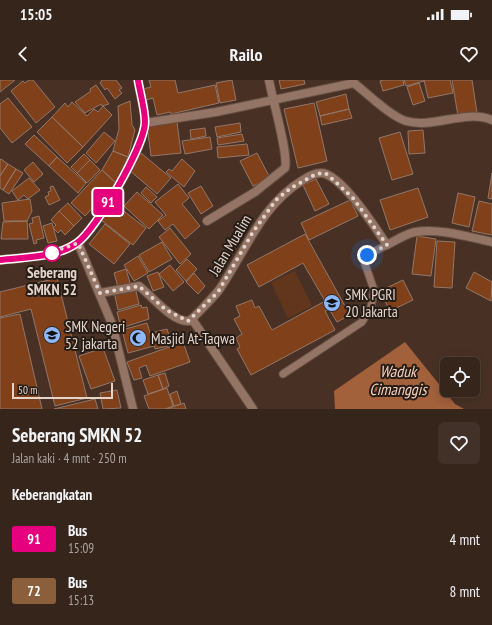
<!DOCTYPE html>
<html lang="id">
<meta charset="utf-8">
<style>
:root{--surface:#36251b;--page:#413128;--text:#f1f3f6;--muted:#aaa5a3;--line:#50423a}
body{margin:0;font-family:"PT Sans Narrow",sans-serif;background:var(--page);color:var(--text);height:100vh;display:flex;flex-direction:column;font-size:15px;white-space:nowrap}
*{box-sizing:border-box;margin:0}
p{font-size:13px;color:var(--muted)}
.icon{flex:none;width:22px;height:22px;fill:none;stroke:currentColor;stroke-width:2;stroke-linecap:round;stroke-linejoin:round}
.map{position:relative;height:329px;overflow:hidden}
.details{display:flex;flex-direction:column;background:var(--surface);flex:1}
.details>*{flex:none}
.badge{padding:0 8px;border-radius:3px;font-size:14px;line-height:26px}
.fabs{position:absolute;left:440px;top:277px;display:grid;gap:8px}
.fabs a{display:grid;place-items:center;width:40px;height:40px;border-radius:6px;background:var(--surface);box-shadow:0 2px 10px #0003,0 0 0 1px var(--line);font-size:20px}
.scale{position:absolute;left:12px;bottom:10px;width:101px;box-sizing:border-box;padding-left:4px;border:2px solid #e3d4cc;border-top:0;font-size:11px;line-height:14px;white-space:nowrap;color:#e3d4cc;-webkit-text-stroke:3px #261c16;paint-order:stroke}
.you{position:absolute;width:20px;height:20px;margin:-10px;border:3px solid #fff;border-radius:50%;background:#1a73e8;box-shadow:0 0 0 6px #1a73e833}
.map>.badge{position:absolute;translate:-50% -50%;box-shadow:0 0 0 2px #fff}
h2{padding:0 12px;font-size:15px;line-height:36px}
.round{display:grid;place-items:center;flex:none;width:42px;height:42px;border-radius:6px;background:var(--page)}
.head{display:flex;align-items:center;justify-content:space-between;height:68px;padding:0 12px}
h1{font-size:19px;font-weight:700;line-height:30px}
ul{padding:0;list-style:none}
li{display:flex;align-items:center;gap:12px;height:52px;padding:0 12px}
li div{flex:1}
li b{display:block;font-size:15px}
li em{font-style:normal}
li .badge{min-width:44px;font-weight:700;text-align:center}
.status{display:flex;justify-content:space-between;align-items:center;height:28px;padding:0 20px;background:var(--surface);direction:ltr}
.status svg{height:11px;fill:currentColor}
header{display:flex;justify-content:space-between;align-items:center;height:52px;padding:0 12px;background:var(--surface);font-size:18px;font-weight:700}
.map>svg:first-child{display:block}
.green{fill:#62361d}
.water{fill:#a2603b}
.building{fill:#7f401a;stroke:#927769}
.lines{fill:none;stroke-linecap:round;stroke-linejoin:round}
.service-casing{stroke:#644e42;stroke-width:9}
.minor-casing{stroke:#644e42;stroke-width:10}
.tertiary-casing{stroke:#644e42;stroke-width:10}
.service{stroke:#937465;stroke-width:7}
.minor{stroke:#937465;stroke-width:8}
.tertiary{stroke:#937465;stroke-width:8}
.line-casing{stroke:#fff;stroke-width:9}
.line{stroke:#e6007e;stroke-width:6}
.walk{stroke:#e3d4cc;stroke-width:4;stroke-dasharray:0 7.2}
.stop-dot{fill:#fff;stroke:#e6007e;stroke-width:2}
.labels{text-anchor:middle;dominant-baseline:central;stroke-width:4;stroke-linejoin:round;paint-order:stroke}
.street-label{font-size:15px;fill:#e3d4cc;stroke:#261c16}
.stop-label{font-size:15px;font-weight:bold;fill:#e3d4cc;stroke:#261c16}
.poi-label{font-size:15px;fill:#e3d4cc;stroke:#261c16;text-anchor:start}
.water-label{font-size:16px;font-style:italic;fill:#f8d1bd;stroke:#261c16}
</style>
<div class="status"><b>15:05</b><svg viewBox="0 0 49 12"><path d="M0 12V9h3v3zM5 12V6h3v6zM10 12V3h3v9zM15 12V0h3v12zM26 1h20v11H26zM47 4h2v5h-2z"/></svg></div>
<header><svg class="icon" aria-label="back" viewBox="0 0 24 24"><path d="M15 5l-7 7 7 7"/></svg>Railo<svg class="icon" aria-label="heart" viewBox="0 0 24 24"><path d="M12 20l-8-8c-3-5 5-10 8-4 3-6 11-1 8 4z"/></svg></header>
<div class="map">
<svg width="492" height="329" viewBox="0 0 492 329">
<rect width="100%" height="100%" fill="#483124"/>
<path class="green" d="M295,191L312,226L288,238L271,202Z"/>
<path class="water" d="M405,262L455,324L464,329H335L334,311Z"/>
<path class="building" d="M0,0H15L0,12Z
M29,0H33L55,27L36,43L11,11L23,1L25,3Z
M116,0L122,8L119,10L122,13L115,19L107,8L105,10L100,3L102,0Z
M149,0H175L178,13L215,5L219,23L171,34L170,32L157,35L153,18L146,20L143,9L151,7Z
M232,0L236,20L220,23L216,3Z
M279,0H304L305,4L281,9Z
M383,0H403L404,5L383,11L380,1Z
M404,0H423L424,1L406,6Z
M424,0H450L453,13L428,18Z
M452,0H472L477,33L458,36Z
M419,3L425,21L413,25L407,7Z
M96,5L109,24L102,26L101,24L85,33L75,22L91,11L90,9Z
M346,14L349,29L320,36L316,22Z
M8,18L32,47L12,63L0,48V24Z
M130,21L132,45L135,50L128,77L113,71L119,49L118,26Z
M72,22L87,36L94,29L98,32L103,26L112,35L83,67L52,37L65,23L68,27Z
M314,23L327,81L298,88L284,29Z
M349,29L352,38L322,45L320,36Z
M52,37L83,67L67,83L37,52Z
M177,42L181,73L151,76L147,46Z
M240,43L241,52L217,57L215,47Z
M205,48L206,56L191,59L190,50Z
M423,50L425,73L409,74L408,51Z
M104,52L115,61L96,83L86,73Z
M400,52L413,94L392,100L379,58Z
M242,54L244,61L218,65L217,58Z
M34,55L57,77L49,86L25,64Z
M210,57L212,69L185,74L182,61Z
M247,64L249,75L218,78L217,67Z
M113,71L128,77L116,103L102,90Z
M141,73L171,98L157,114L128,89Z
M257,73L270,98L253,106L240,81Z
M84,74L90,80L77,93L71,87Z
M57,77L86,103L78,113L49,86Z
M1,79L8,84L0,96V80Z
M182,79L195,91L184,107L166,92L169,89L172,91Z
M90,80L100,90L87,103L77,93Z
M33,82L43,94L34,102L24,90Z
M8,84L16,89L3,110L0,108V96Z
M16,89L23,93L9,114L3,110Z
M102,90L116,103L85,136L71,123Z
M492,93V119L488,118Z
M29,98L40,110L28,119L24,115L18,120L12,111Z
M316,99L329,124L315,131L303,105Z
M178,104L189,118L182,124L200,146L185,159L173,144L165,150L158,141L166,135L155,122Z
M53,106L60,120L49,125L45,117L49,115L48,112L51,111L50,107Z
M201,106L213,126L201,134L188,113Z
M146,107L157,117L151,123L141,113Z
M418,108L428,137L390,150L380,120Z
M137,112L163,135L149,149L124,126Z
M458,113L475,117L469,147L452,143Z
M30,119L32,131L27,141H4L2,123Z
M350,120L358,136L309,160L301,143Z
M479,121L492,124V155L472,151Z
M68,123L82,138L74,146L59,131Z
M113,123L146,148L133,165L101,140Z
M59,131L74,146L65,155L61,150L58,153L53,148L56,145L51,140Z
M39,136L44,158L36,160L37,163L34,164L29,144L33,143L32,138Z
M27,141L28,159H1L3,142Z
M52,143L57,161L48,163L43,146Z
M105,144L130,164L114,184L89,164Z
M170,148L191,174L180,184L159,157Z
M305,154L350,235L337,242L329,229L325,231L335,250L251,295L237,269L240,267L236,258L242,254L234,239L240,236L236,226L252,220L255,228L259,226L272,250L325,221L303,183L259,207L247,185Z
M417,156L436,159L431,196L412,194Z
M437,161L455,162L452,208L434,207Z
M162,162L172,179L149,192L139,175Z
M138,176L148,193L134,201L124,185Z
M187,179L197,189L186,201L176,190Z
M170,185L184,202L173,211L159,194Z
M126,189L130,203L118,207L114,193Z
M158,192L164,207L153,211L147,196Z
M474,192L492,202L491,221L466,208Z
M194,193L205,206L198,214L186,202Z
M57,198L87,318L55,326L31,229L0,237V212Z
M403,200L413,220L390,231L380,211Z
M135,207L139,224L118,230L114,212Z
M141,225L142,228L147,227L149,239L121,248L117,232Z
M20,234L42,329H0V238Z
M147,243L154,266L128,273L122,250Z
M167,249L172,265L155,269L151,253Z
M183,262L190,282L150,296L146,285L139,288L142,298L134,300L127,282Z
M103,268L115,301L91,309L79,276Z
M165,293L169,306L163,309L158,295Z
M158,295L163,309L148,314L143,300Z
M167,308L173,326L165,329H149L144,316Z
M117,310L121,328L103,329L100,313Z
M177,311L181,324L174,326L170,314Z
M95,319L98,329H54Z
M184,323L186,329H167Z"/>
<g class="lines">
<g class="service-casing">
<path id="service" d="M283,294L362,242L371,227L374,210L364,181L367,175L387,165"/>
</g>
<g class="minor-casing">
<path id="minor" d="M145,43L216,32L354,3C368,14 390,36 406,41C433,49 465,29 492,40
M207,141L255,112L285,88C289,75 272,18 269,0
M100,213L139,206C151,215 173,243 189,241C194,238 216,214 219,210C246,171 261,125 303,100C309,96 318,91 326,94C346,102 375,147 387,165C395,161 405,154 415,152C439,148 469,157 492,162
M192,239L253,329"/>
</g>
<g class="tertiary-casing">
<path id="tertiary" d="M78,163L112,244L133,329
M0,180C24,177 56,178 77,163C96,150 145,66 145,42C145,29 140,13 138,0"/>
</g>
<use href="#service" class="service"/>
<use href="#minor" class="minor"/>
<use href="#tertiary" class="tertiary"/>
</g>
<g class="lines">
<g class="line-casing">
<path id="line" d="M0,180C24,177 56,178 77,163C96,150 145,65 145,42C145,29 140,13 138,0"/>
</g>
<use href="#line" class="line"/>
<path class="walk" d="M52,173H50L78,163L100,213L139,206L166,230L188,241L218,212L253,152L276,120L291,108L316,94L325,93L328,95L353,118L387,165L367,175"/>
</g>
<defs>
<g id="school-disc" transform="scale(0.9)"><circle r="9.5" fill="#8db9fc" stroke="#261c16"/><path d="M0-5L7-2L0 1L-7-2ZM-4 1L0 2.5L4 1V4Q0 6-4 4Z" fill="#111"/></g>
<g id="mosque-disc" transform="scale(0.9)"><circle r="9.5" fill="#8db9fc" stroke="#261c16"/><path d="M3.5-4.9A6 6 0 1 0 3.5 4.9A5 5 0 1 1 3.5-4.9Z" fill="#111"/></g>
</defs>
<g fill-rule="evenodd">
<use href="#school-disc" x="332" y="223"/>
<use href="#school-disc" x="52" y="255"/>
<use href="#mosque-disc" x="138" y="258"/>
</g>
<circle class="stop-dot" cx="52" cy="173" r="8"/>
<g class="labels">
<g class="street-label">
<text transform="translate(230 165) rotate(-59)">Jalan Mualim</text>
</g>
<g class="stop-label">
<text x="52" y="192">Seberang<tspan x="52" dy="17">SMKN 52</tspan></text>
</g>
<g class="poi-label">
<text x="345" y="214">SMK PGRI<tspan x="345" dy="17">20 Jakarta</tspan></text>
<text x="65" y="246">SMK Negeri<tspan x="65" dy="17">52 jakarta</tspan></text>
<text x="151" y="258">Masjid At-Taqwa</text>
</g>
<g class="water-label">
<text x="398" y="291">Waduk<tspan x="398" dy="18">Cimanggis</tspan></text>
</g>
</g>
</svg>
<div class="fabs">
<a><svg class="icon" aria-label="locate" viewBox="0 0 24 24"><circle cx="12" cy="12" r="6"/><path d="M12 2v4M12 18v4M2 12h4M18 12h4"/></svg></a>
</div>
<div class="scale">50 m</div>
<div class="you" style="left:367px;top:175px"></div>
<b class="badge" style="left:108px;top:122px;background:#e6007e;color:#fff">91</b>
</div>
<section class="details">
<div class="head"><div><h1>Seberang SMKN 52</h1><p>Jalan kaki · 4 mnt · 250 m</p></div><a class="round"><svg class="icon" aria-label="heart" viewBox="0 0 24 24"><path d="M12 20l-8-8c-3-5 5-10 8-4 3-6 11-1 8 4z"/></svg></a></div>
<h2>Keberangkatan</h2>
<ul>
<li><span class="badge" style="background:#e6007e;color:#fff">91</span><div><b>Bus</b><p>15:09</p></div><em>4 mnt</em></li>
<li><span class="badge" style="background:#8b5e3c;color:#fff">72</span><div><b>Bus</b><p>15:13</p></div><em>8 mnt</em></li>
</ul>
</section>
